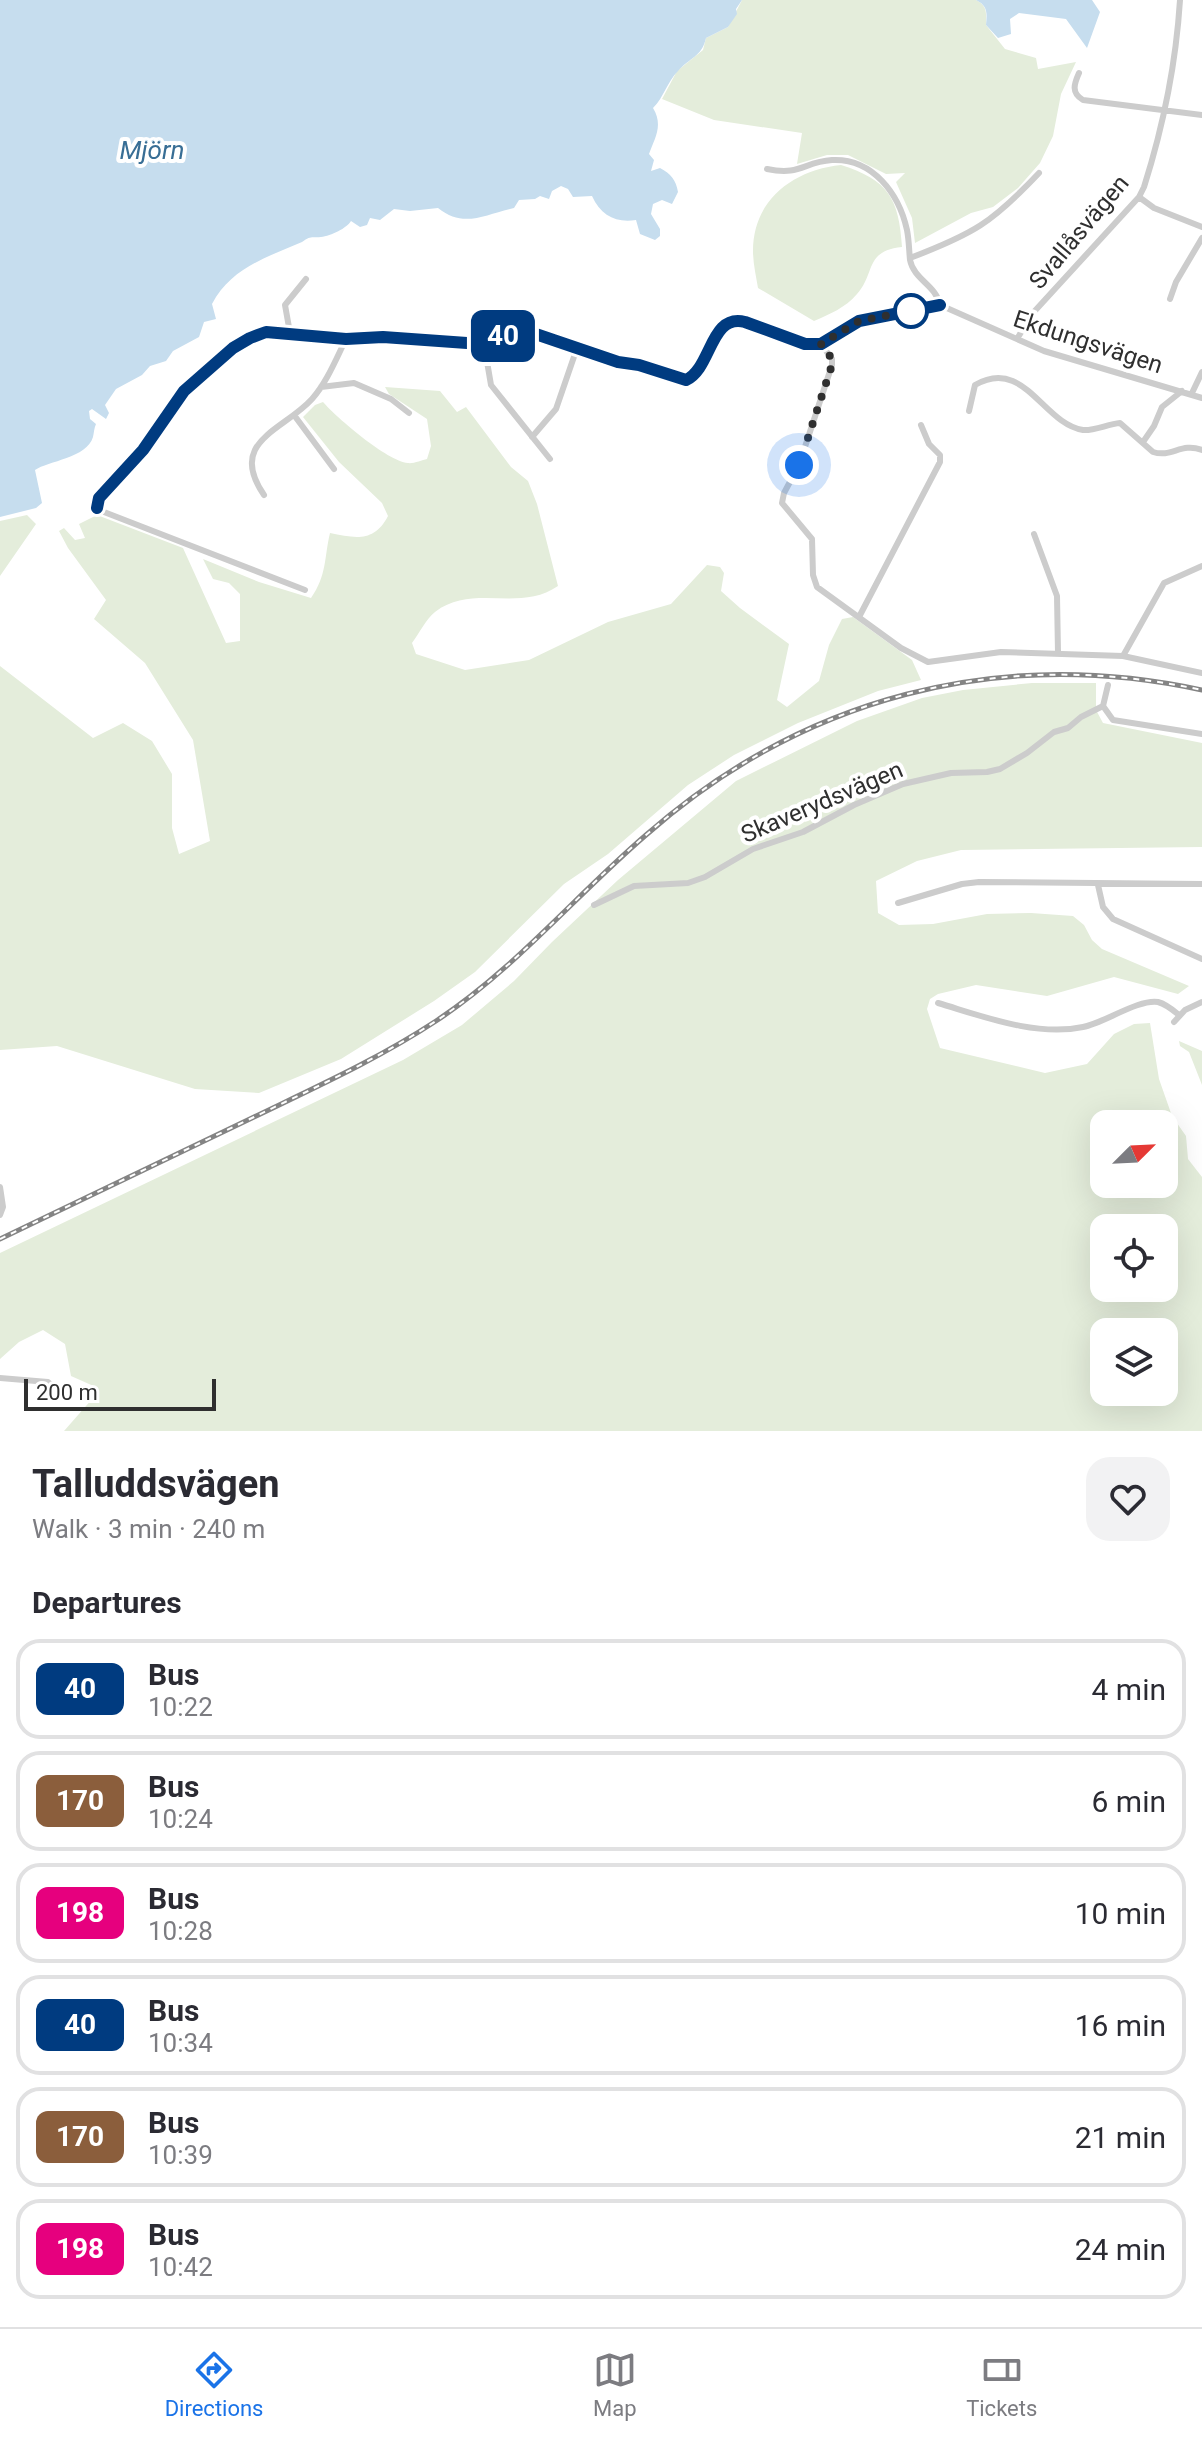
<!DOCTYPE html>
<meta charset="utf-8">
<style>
:root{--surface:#fff;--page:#f2f2f3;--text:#2b2b33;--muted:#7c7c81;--line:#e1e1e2;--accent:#1a73e8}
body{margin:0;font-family:Roboto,sans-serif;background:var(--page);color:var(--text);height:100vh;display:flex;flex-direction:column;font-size:30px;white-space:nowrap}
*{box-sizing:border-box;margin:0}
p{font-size:26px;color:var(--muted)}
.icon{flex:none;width:44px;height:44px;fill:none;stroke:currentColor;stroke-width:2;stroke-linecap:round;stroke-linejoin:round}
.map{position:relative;height:1431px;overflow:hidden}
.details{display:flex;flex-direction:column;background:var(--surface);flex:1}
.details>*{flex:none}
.badge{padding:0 16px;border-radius:12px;font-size:28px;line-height:52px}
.needle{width:52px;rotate:66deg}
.controls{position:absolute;left:1090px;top:1110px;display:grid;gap:16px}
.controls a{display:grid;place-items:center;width:88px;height:88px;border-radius:16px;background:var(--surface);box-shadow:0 8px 32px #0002;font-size:40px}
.scale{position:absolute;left:24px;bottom:20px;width:192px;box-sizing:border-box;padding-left:8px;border:4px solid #2f2f2f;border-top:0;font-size:22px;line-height:28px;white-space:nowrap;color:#2f2f2f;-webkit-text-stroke:6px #fff;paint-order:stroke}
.you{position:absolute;width:40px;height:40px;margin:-20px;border:6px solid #fff;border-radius:50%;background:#1a73e8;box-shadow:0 0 0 12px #1a73e833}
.map>.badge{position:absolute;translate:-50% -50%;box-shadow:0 0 0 4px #fff}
h2{padding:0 32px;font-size:30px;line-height:72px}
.round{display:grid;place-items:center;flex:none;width:84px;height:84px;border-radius:24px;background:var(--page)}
.overview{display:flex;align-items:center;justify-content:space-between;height:136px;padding:0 32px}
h1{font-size:38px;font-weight:700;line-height:60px}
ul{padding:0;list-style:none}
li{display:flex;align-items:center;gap:24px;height:100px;margin:0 16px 12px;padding:0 16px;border:4px solid var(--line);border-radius:24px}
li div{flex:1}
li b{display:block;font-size:30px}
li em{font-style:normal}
li .badge{min-width:88px;font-weight:700;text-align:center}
.tabs{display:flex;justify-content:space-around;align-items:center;height:112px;border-top:2px solid var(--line);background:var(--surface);font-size:22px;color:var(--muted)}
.tabs a{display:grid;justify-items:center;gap:4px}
.tabs .on{color:var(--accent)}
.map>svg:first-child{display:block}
.green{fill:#e4eddb;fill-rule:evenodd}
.water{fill:#c6ddee}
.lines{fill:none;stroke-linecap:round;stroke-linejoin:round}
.minor{stroke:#ccc;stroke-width:6}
.rail-casing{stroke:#848484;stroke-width:5}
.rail{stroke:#fff;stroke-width:2;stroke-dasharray:6;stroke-linecap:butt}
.line-casing{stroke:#fff;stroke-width:18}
.line{stroke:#003b80;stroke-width:12}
.walk{stroke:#2f2f2f;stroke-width:8;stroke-dasharray:0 14.4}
.stop-dot{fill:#fff;stroke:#003b80;stroke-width:4}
.labels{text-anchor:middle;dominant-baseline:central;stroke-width:8;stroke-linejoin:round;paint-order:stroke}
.street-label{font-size:24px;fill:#2f2f2f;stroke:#fff}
.water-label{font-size:26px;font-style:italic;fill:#386e95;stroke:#fff}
</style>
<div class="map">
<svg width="1202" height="1431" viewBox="0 0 1202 1431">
<rect width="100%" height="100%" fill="#fff"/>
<path class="green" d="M742,0H976C988,6 986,13 986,25L1005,49L1036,58L1038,69L1076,62L1061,94L1053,136L1040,163L1018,188L993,207L971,213L915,243L912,218L896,182L905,173L886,174L848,155H827L797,164L802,133L714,120L662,99L677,71L703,50L706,38L728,27Z
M841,165C888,180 899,198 902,247C864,251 876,273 857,294C845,308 830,314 814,321L758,288C756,276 753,263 753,251C753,200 793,170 841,165Z
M385,387L440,391L457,412L466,407L511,467L528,481L537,504L558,586C519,613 473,583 435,612C426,619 419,634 412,643L416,654L465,670L529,660L608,622L671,604L707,565L720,567L724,573L721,591L740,608L789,644L777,700L787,707L819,681L829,645L842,619L853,617L912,660L921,680L878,691L798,723L734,755L688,785L608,854L564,884L475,972L434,1001L341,1059L259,1093L195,1089L57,1046L0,1050V666L93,738L123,723L152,741L172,774V828L179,854L210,841L193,740L145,663L94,619L106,600L68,548L59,531L64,528L75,540L85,538L79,524L97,515L183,548L226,643L240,641V594L229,583L213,579L203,559L259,582L311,598C327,575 324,558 330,533C355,538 374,543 388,516L382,503L339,462L303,417L315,405L323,402C337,418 387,461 408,463C413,464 422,460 427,459L431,446L427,419L389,394Z
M27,515L36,524L0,576V521Z
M1032,683H1096V710L1103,723L1202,743V847L961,850L917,861L876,881L878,913L899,925L933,924L987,914L1031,913L1073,916L1084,925L1092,940L1102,949L1189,986L1178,994L1114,977L1047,996L976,985L938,994L930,999L927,1009L940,1048L1045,1073L1087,1064L1114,1034L1134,1024L1150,1023L1159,1079L1172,1116L1186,1136L1188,1159L1202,1177V1431H64L93,1398L98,1388L71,1376L65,1344L43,1330L19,1342L0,1359V1253L403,1060L462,1025L514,981L552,942L618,880L736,781L857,721L922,698L963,690ZM1104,1124H1164V1184H1104ZM1104,1228H1164V1288H1104ZM1104,1332H1164V1392H1104Z
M1179,1041L1202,1051V1085L1189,1052L1180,1046Z"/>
<path class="water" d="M0,0H742L736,9L737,14L728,27L706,38C702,57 689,58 678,71C667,82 664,97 653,108C664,126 654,139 649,154L654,160L651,171L660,168C671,174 676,180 678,192L672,204L662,200L653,204L651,214L660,229V236L655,240L640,234L636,220C616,223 601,216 592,196L573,197L568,189L561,186L552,191L549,199L540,196L535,199L519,200L514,208C485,214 464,229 438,208L410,211L394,209L380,220L370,218L367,225L360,227L351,221C347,228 331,236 321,237C312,238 311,235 302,242C267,257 231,268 212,304L216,319L204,322L199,337L173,351L166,361L150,366L142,375L116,389L105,405L109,413L106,419L92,409L89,411L90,419L96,424C94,428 94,433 93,437C87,458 48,461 35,470L42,503L36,508L0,517Z
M976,0H1092L1100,12L1087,48L1066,19L1019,13L1010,19L1011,34L998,38L986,25C987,13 988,6 976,0Z"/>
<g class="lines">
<path class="minor" d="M1079,73C1074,84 1071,93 1083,100L1202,115
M767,169C801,176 803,162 832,160C873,158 899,194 907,230C909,240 909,250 910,260C914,280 936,285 940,305
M1139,197L1154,208L1202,227
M910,258C973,234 992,223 1039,173
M1170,299L1176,282L1202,238
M290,333L285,305L306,279
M1017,339L1032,314L1139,197L1144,187C1163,127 1176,63 1180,0
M484,344L491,385L550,459
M821,344L832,359V365L799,465L784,493L782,503L812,539L813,575L817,587L901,648L928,662L1001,652L1123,656L1164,583L1202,566
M321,387L354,383L391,399L409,413
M1192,393L1202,372
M969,411L975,385C1024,356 1043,424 1083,430C1094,431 1108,424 1120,423L1153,452C1172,458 1181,442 1202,450
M294,415L334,469
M532,437L556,409L577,348
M1143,442L1154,426L1162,407L1182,391
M264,495C227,441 283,431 312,399C327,382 336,359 346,339
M1034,534L1057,596L1058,653
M305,590L104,512L95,505L99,498L143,450L184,391L233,348L250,338L266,332L346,339L383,337L481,344L521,329L618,362L639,365L686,380C712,368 710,313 745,322L805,344H821L859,321L940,305L1044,351L1202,398
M859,617L940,462V455L929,444L921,425
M1123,656L1202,673
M1108,685L1103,706L1113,720L1202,734
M1098,885L1103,907L1113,919L1202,959
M898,903L962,884L979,882L1202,884
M594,905L634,886L688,883L705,877L753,849L803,832L854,805L903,784L951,773L987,772L1000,769L1027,753L1054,732L1068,728L1081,717L1103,706
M938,1003C982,1016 1036,1037 1083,1027C1104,1023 1138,999 1158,1002C1166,1004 1173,1010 1179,1015
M1174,1022L1185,1010L1202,1002
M0,1187L3,1207L0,1215
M0,1378L48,1382L58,1390"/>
<g class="rail-casing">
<path id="rail" d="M0,1239C85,1198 169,1158 254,1117C316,1087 378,1059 436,1021C515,969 575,896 646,835C803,697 998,646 1202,690"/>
</g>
<use href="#rail" class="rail"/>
</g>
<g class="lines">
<g class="line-casing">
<path id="line" d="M97,508L99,498L143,450L184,391L233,348L250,338L266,332L346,339L383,337L481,344L521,329L618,362L639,365L686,380C712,368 710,313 745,322L805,344H821L859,321L940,305"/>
</g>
<use href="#line" class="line"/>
<path class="walk" d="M799,465L832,365V359L821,344L859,321L911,311"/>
</g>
<circle class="stop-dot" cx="911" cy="311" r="16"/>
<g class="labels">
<g class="street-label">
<text transform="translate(1079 232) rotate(-50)">Svallåsvägen</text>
<text transform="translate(1088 342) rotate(18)">Ekdungsvägen</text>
<text transform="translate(822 802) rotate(-23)">Skaverydsvägen</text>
</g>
<g class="water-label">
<text x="152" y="150">Mjörn</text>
</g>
</g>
</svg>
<div class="controls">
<a><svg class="needle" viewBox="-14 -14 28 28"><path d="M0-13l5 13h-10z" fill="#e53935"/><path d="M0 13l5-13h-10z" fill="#7c7c81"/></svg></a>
<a><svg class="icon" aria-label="locate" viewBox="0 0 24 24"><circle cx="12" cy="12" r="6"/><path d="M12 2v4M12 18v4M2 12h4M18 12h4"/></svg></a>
<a><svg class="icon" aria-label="layers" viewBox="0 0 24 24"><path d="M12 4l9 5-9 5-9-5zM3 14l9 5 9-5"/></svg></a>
</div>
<div class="scale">200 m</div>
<div class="you" style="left:799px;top:465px"></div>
<b class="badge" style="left:503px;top:336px;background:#003b80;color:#fff">40</b>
</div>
<section class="details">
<div class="overview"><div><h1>Talluddsvägen</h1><p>Walk · 3 min · 240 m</p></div><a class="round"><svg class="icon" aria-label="heart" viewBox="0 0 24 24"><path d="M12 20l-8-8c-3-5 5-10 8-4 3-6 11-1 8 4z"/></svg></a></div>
<h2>Departures</h2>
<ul>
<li><span class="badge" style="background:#003b80;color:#fff">40</span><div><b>Bus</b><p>10:22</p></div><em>4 min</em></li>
<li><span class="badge" style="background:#8b5e3c;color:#fff">170</span><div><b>Bus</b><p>10:24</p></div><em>6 min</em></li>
<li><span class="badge" style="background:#e6007e;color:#fff">198</span><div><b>Bus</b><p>10:28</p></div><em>10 min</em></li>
<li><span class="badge" style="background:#003b80;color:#fff">40</span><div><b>Bus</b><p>10:34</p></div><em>16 min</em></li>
<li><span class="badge" style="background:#8b5e3c;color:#fff">170</span><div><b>Bus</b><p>10:39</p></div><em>21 min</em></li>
<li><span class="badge" style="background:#e6007e;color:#fff">198</span><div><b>Bus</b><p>10:42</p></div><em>24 min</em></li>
</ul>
</section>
<nav class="tabs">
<a class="on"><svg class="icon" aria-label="directions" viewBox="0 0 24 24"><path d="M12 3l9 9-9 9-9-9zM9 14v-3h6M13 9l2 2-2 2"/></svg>Directions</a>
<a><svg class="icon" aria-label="map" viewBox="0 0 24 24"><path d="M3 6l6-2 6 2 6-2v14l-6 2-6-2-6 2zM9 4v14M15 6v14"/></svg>Map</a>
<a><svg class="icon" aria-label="tickets" viewBox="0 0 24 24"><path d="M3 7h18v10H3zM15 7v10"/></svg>Tickets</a>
</nav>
